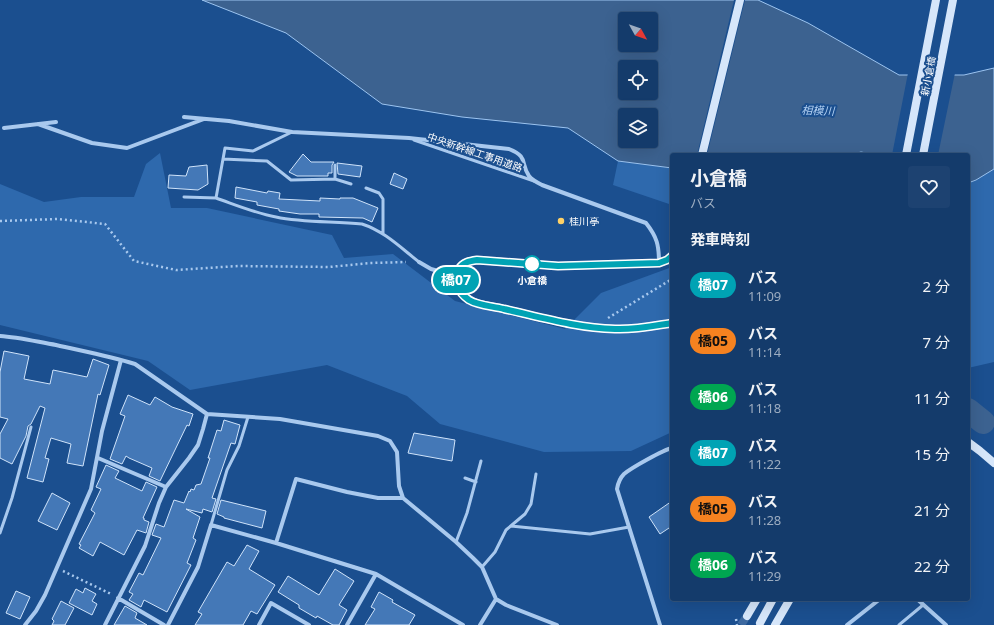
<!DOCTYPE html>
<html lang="ja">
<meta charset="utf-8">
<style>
:root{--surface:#143b6b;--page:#1d4271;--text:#f1f3f6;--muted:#9dadc1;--line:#33557e}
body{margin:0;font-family:"Noto Sans","Noto Sans JP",sans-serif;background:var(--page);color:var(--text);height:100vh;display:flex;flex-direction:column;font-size:15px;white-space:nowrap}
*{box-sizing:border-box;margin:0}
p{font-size:13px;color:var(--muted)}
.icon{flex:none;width:22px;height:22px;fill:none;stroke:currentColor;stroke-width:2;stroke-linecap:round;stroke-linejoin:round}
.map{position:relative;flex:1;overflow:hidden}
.side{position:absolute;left:670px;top:153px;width:300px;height:448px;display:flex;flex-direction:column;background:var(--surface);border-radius:4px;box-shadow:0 4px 16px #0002,0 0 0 1px var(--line)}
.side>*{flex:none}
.badge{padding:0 8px;border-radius:13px;font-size:14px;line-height:26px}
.needle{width:26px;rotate:130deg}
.fabs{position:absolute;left:618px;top:12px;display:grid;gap:8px}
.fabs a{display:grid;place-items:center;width:40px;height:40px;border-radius:4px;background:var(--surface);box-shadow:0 4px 16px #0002,0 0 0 1px var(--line);font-size:20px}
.map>.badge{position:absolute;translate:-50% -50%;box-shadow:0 0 0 2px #fff}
h2{padding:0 20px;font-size:15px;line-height:36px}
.round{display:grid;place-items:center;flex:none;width:42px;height:42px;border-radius:4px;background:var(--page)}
.head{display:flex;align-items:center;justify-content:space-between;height:68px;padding:0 20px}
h1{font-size:19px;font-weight:700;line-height:30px}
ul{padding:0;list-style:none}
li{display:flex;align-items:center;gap:12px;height:56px;padding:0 20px}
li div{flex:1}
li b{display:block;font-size:15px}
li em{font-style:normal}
li .badge{min-width:44px;font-weight:700;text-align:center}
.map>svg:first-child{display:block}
.green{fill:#2e69ad}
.water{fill:#3c6290;stroke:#9cc4f0;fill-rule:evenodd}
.pier{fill:#1b4f8f}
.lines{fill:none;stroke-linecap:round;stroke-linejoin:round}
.river{stroke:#3c6290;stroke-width:24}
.building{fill:#4478b7;stroke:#cfe3fa}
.secondary-tunnel{stroke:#3d69a0;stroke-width:8;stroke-dasharray:8 4;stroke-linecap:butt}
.path{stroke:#a9c9ee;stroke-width:2.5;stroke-dasharray:2 3;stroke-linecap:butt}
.lane{stroke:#a9c9ee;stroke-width:3}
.street{stroke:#a9c9ee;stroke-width:4}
.secondary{stroke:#d6e6fa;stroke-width:8}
.line-casing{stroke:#fff;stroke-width:9}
.line{stroke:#00a3b4;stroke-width:6}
.poi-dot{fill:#ffd166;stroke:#1b4f8f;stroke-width:1.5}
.stop-dot{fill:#fff;stroke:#00a3b4;stroke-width:2}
.labels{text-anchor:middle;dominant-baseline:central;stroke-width:4;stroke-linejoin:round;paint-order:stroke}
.street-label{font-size:10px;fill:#fff;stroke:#1b4f8f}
.poi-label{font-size:10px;fill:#fff;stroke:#1b4f8f;text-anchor:start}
.stop-label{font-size:10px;font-weight:bold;fill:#fff;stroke:#1b4f8f}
.water-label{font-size:11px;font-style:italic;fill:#b5d3f5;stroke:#1b4f8f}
</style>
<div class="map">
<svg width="994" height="625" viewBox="0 0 994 625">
<rect width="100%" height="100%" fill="#1b4f8f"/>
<path class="green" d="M160,153L171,208H207L332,235L344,258L393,254L455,301L565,329L601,293L672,267V432L631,451L544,452L440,424L407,396L327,365L190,390L148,361L0,325V184L44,202L81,197H134L146,164Z
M618,161L672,168V205L613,185Z
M994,169V362L968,368V183L976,180Z"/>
<path class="water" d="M202,0H758L808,23L899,75H964L994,68V169L976,180L968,183V155H877L861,152L850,155H672V168L618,161L568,128L462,117L382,104L286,33ZM625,19H651V45H625ZM625,67H651V93H625ZM625,115H651V141H625Z"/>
<path class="pier" d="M734,0H745L707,155H697Z
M908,73H955L938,155H892Z"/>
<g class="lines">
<path class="river" d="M968,410L983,422"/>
</g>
<path class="building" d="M303,154L311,162H334L332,165V173H328V176H297L289,172Z
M337,163L362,166L360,177L338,174Z
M207,165L208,184L198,190L168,188L169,175L186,176L189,167Z
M394,173L407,179L403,189L390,184Z
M236,187L267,193L268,191L280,193L279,199L320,201V198L340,199V198H353L378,208L372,222L363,218L319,217V214H300L279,211V209L257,205V202L235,198Z
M4,351L29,356L24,379L50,384L53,370L87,377L93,359L109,365L100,395L98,394L83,466L67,463L71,444L51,438L45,458L49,459L43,482L27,478L45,408L40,406L31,424L28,426L26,436L12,464L0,458V434L8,419L0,417V372Z
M128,395L150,405L155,397L172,407L193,414L189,426L187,425L160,481L149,476L152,468L129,458L126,456L122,464L110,459L125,416L120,414Z
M224,420L240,425L235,444L231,443L212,498L216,499L212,512L203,509L202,513L186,509L200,517L193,538L196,540L187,563L191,565L167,612L144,600L141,607L129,600L133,594L129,592L139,573L143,575L161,538L152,535L156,524L164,527L174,500L184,503L189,491L190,492L191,489L194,490L196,485L201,484L210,458H208L217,430L221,431Z
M414,433L455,440L452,461L408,453Z
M106,465L119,471L115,478L142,491L146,482L157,487L143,518H144V520L149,522L146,533L137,530L124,555L100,542L93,556L79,548L81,545L79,544L95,513L91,510L101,489L96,487Z
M52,493L70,503L57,530L38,521Z
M221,500L266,511L262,528L224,518V517L217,514Z
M672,501V526L660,534L649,517Z
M247,545L259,551L249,569L275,585L257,614L251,611L243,625H195L202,614L198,612L227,562L234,566Z
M335,569L354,581L339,605L347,610L339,625H333L317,616L316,618L299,608V605L278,592L288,576L319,595Z
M85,588L96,594L92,601L97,604L92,615L69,603L76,589L83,593Z
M16,591L30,597L20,619L6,613Z
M379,592L393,600L392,602L415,615L409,625H365L375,609L371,607Z
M61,601L74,608L65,625H52L54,621L52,619Z
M125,606L137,613L135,618L147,625H114Z"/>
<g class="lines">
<path class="secondary-tunnel" d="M741,625L747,616"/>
<path class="path" d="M0,221L58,219L105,224L134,261L176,270L238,266L329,267L370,263L406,262
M608,318L672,279
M63,571L111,594
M736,619L737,625"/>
<path class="lane" d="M414,140L534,181
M223,159L225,148L253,151L292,132
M335,179V165
M351,184L335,179L291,180L267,161L223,159L216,198C236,205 255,213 276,217C304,223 334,221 362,224C384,231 401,248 419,262
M366,188L379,193L383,199V233
M184,197L216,198
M465,478L476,482
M211,525L227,470L239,446L248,417
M511,526L590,534L629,527
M0,533L12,498L31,427
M456,542L467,513L481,461
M482,567L495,552L506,530L525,514L531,504L536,474
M899,625L923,605"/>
<path class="street" d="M184,117L229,121L292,132L409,138L509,149C529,157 520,163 529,176C532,180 538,183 542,185L646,223C657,237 659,245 659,263
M38,124L92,143L127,148L204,119
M4,128L56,122
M419,262L431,269L456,276
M0,336C18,337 38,342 56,345C82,351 109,356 135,364L207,414L280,419L378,436L390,441L397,452L399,486L403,498L456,542L473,558L482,567L496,599L506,605L557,625
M98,458L166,487
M276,543L296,479L347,492L378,498H403
M118,598L164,625
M917,599L946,625
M25,625L36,611L45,595L91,489L102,431L121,360
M105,625L145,546L159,503L166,487L189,458L198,445L203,429L207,414
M168,625L198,567L211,525L276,543L376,574L463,625
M259,625L271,603L309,625
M347,625L376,574
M480,625L496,599
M660,625L617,489C618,483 620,478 624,474C631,468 663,450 672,448
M847,625L880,599"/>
<path class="secondary" d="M702,155L740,0
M906,155L936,0
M923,155L953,0
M672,255L667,260L659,263L558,266L477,260C470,261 463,262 459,269C451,280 459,293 469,299C479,306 493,306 504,309C540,317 577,328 615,329C634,330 653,326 672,323
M968,442L980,451L994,463
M747,616L757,599
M760,623L773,599
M775,625L790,599"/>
</g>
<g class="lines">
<g class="line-casing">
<path id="line" d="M672,256L667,260L659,263L558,266L477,260C470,261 463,262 459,269C451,280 459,293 469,300C479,306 493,306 504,309C540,317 577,328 615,329C634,330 653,326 672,323"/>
</g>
<use href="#line" class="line"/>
</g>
<circle class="poi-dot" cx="561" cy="221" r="4"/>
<circle class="stop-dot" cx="532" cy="264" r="8"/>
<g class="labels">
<g class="street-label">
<text transform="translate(928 76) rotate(-79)">新小倉橋</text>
<text transform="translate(475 152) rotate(19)">中央新幹線工事用道路</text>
</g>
<g class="poi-label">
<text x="569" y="221">桂川亭</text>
</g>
<g class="stop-label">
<text x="532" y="280">小倉橋</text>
</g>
<g class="water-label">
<text transform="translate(818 110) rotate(2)">相模川</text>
</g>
</g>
</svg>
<div class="fabs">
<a><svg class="needle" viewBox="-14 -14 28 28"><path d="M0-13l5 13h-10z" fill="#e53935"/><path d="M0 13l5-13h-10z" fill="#9dadc1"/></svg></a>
<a><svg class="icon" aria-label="locate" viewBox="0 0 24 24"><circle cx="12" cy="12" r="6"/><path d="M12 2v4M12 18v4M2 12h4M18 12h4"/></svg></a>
<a><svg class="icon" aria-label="layers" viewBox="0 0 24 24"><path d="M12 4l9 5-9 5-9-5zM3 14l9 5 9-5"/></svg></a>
</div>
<b class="badge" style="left:456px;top:280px;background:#00a3b4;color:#fff">橋07</b>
<section class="side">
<div class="head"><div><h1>小倉橋</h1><p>バス</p></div><a class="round"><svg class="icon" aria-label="heart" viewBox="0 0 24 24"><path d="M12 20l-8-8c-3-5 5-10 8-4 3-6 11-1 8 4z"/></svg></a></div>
<h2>発車時刻</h2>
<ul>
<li><span class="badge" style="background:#00a3b4;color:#fff">橋07</span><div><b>バス</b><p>11:09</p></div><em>2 分</em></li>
<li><span class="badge" style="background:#f58220;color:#111">橋05</span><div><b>バス</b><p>11:14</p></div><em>7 分</em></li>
<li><span class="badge" style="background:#00a651;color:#fff">橋06</span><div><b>バス</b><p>11:18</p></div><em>11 分</em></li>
<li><span class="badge" style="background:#00a3b4;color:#fff">橋07</span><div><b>バス</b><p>11:22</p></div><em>15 分</em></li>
<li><span class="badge" style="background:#f58220;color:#111">橋05</span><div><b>バス</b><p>11:28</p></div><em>21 分</em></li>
<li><span class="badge" style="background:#00a651;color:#fff">橋06</span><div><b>バス</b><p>11:29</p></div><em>22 分</em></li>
</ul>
</section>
</div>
